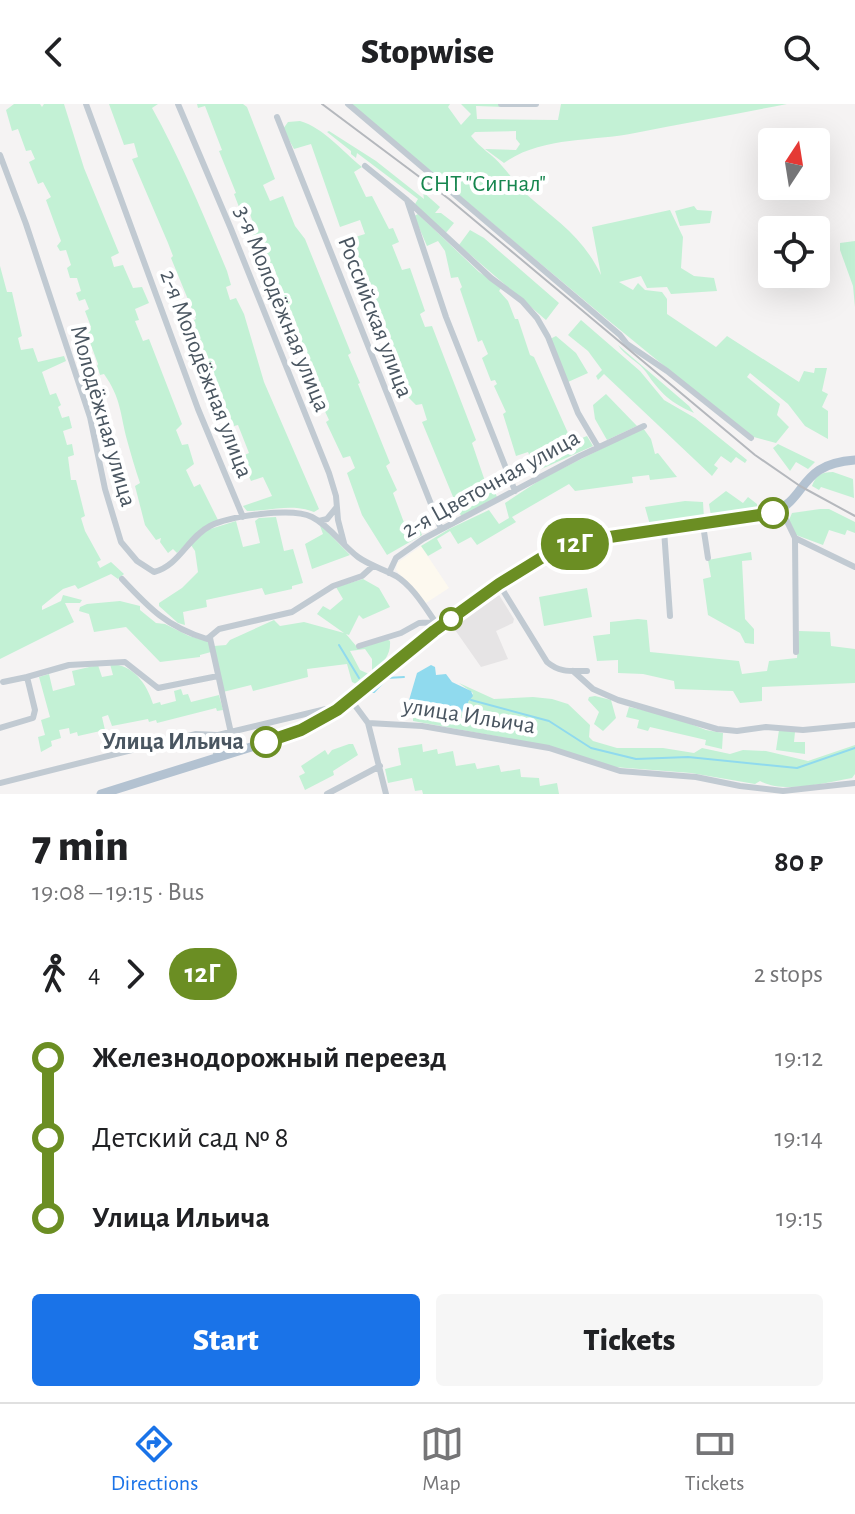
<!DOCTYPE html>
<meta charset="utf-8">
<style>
:root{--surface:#fff;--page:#f6f6f6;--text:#202124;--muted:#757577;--line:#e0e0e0;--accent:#1a73e8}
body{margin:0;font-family:"Alegreya Sans",sans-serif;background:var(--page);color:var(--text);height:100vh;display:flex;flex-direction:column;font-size:30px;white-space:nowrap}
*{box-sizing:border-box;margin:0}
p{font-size:26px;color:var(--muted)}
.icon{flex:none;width:44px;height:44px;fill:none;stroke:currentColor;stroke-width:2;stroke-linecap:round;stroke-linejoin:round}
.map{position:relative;height:690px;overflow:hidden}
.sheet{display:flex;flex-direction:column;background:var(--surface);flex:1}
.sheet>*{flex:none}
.badge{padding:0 16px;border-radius:26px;font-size:28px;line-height:52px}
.needle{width:52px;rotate:12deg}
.buttons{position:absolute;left:758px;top:24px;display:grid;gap:16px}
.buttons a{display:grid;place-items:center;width:72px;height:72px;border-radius:8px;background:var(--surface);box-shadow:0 8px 32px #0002;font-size:40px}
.map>.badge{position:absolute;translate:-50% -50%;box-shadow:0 0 0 4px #fff}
.legs{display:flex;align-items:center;gap:12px;height:88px;padding:0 32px;font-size:26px}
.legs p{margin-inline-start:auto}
.summary{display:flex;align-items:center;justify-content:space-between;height:136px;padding:0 32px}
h1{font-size:44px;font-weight:800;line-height:60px}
.button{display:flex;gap:16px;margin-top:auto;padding:16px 32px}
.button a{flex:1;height:92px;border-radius:8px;background:var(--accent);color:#fff;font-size:32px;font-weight:800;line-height:92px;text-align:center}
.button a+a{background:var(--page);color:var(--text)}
ul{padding:0 32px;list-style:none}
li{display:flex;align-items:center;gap:28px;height:80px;font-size:30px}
li i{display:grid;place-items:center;width:12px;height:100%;margin:0 10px;background:currentColor}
li i::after{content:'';width:20px;height:20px;margin:-10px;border:6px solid;border-radius:50%;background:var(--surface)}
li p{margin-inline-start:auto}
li:first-child i{background:linear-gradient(#0000 50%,currentColor 0)}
li:last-child i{background:linear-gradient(currentColor 50%,#0000 0)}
header{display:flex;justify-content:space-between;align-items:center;height:104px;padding:0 32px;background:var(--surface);font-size:36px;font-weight:800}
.menu{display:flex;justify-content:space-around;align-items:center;height:112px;border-top:2px solid var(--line);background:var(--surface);font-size:22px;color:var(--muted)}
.menu a{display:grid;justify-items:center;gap:4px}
.menu .on{color:var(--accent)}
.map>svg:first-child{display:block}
.commercial{fill:#fdf9ef}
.education{fill:#e6e4e5}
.green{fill:#c3f1d5}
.water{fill:#90daee}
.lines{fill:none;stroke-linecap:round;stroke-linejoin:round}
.stream{stroke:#90daee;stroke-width:2}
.minor{stroke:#c1cad2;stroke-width:6}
.major{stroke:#b3c2d1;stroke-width:9}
.rail{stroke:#b5b8bd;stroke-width:2}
.line-1-casing{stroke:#fff;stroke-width:18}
.line-1{stroke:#6b8e23;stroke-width:12}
.stop-1-dot{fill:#fff;stroke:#6b8e23;stroke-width:4}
.labels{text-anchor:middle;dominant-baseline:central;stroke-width:8;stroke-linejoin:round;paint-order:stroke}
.park-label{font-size:24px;fill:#17864f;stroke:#fff}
.street-label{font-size:24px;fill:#4a5661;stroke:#fff}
.stop-label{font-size:24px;font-weight:bold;fill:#4a5661;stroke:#fff;text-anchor:end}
</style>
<header><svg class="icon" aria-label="back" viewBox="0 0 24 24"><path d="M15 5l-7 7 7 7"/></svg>Stopwise<svg class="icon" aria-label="search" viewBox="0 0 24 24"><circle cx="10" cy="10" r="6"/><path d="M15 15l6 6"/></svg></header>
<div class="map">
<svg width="855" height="690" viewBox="0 0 855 690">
<rect width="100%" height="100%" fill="#f5f3f3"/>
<path class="commercial" d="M421,442L449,484L426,499L396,466L397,459Z"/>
<path class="education" d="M499,491L514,515L513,519L496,527L508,555L481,563L453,523Z"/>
<path class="green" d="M14,0H40L42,3L44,0H64L84,64L119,149L111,153L114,163L123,161L133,184L142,183L149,199L135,205L139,216L135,217L143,237L149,235L182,320L176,326L182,341L188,340L194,360L186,366L194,383L200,380L218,416L202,424L177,449L173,445L168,449L160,438L161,434L156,436L145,421L135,382L140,379C135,365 131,350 127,336C120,309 121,294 104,270L100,271L97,262L98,260L85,225L91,223L85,207L89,205L85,195L79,197L76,189L81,187L77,174H70L67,164L71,161L66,146L60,147L57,142L61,137L46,96L51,93L43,78L38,80L29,58L35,55L31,46L26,47L18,25L12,27L6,6Z
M109,0H158L152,4C180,54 204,112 227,167L231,181L226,183L230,196L236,194L244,210L264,278L319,405L314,408C291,399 271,407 247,407L243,402L272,392L263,373L251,377L240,353L249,349L238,321L234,322L189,218L196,215L171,154L173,152L168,139L132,55L138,53L134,39L124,41Z
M197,0H243L247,3L275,75L263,81L270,97L283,92L295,122L305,135L351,249L348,251L360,279L358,280L390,359L386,362L397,386L393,389L406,424L417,420L422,431L387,451L362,411L347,369L355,364L350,352L343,354L326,318L329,316L322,301L328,298L323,283L312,286L301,259L305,257L294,228L298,226L294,215L289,216L280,203L270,175L277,172L272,159L262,162L250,124L254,122L247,101L239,103L234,90L236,89L219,47L222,46L205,2L198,4Z
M350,0H450L448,3L461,21L471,10L461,0H505L504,3L476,2L477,15L558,16L561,0H532H787C736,10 685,19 635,29C591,38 542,32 504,59L485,45L516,46L520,40L516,35V27L475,28L471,32C480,44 493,51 502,62C511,71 516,82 526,90C557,117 583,133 601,171L592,123L670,106L683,133L681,164L694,172L714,174L717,187L671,190L667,183L647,184L641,172L619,178L633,186L638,179L645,186L662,188L667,195V210L716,243L727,232L799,278L804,267L814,269L815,264H827L822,287L828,290L822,303L828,307V335L805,322L788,300L750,269L747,273L780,300L777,311L789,323L776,339L750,332L603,212Z
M300,17C324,24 342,47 362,63L354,68L366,93L372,92L389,125L393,124L399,138L392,141L402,166L410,164L425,207L420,210L425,223L432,222L476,336L472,339L488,386L493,384L497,393L461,412L422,318L427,316L422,300L416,301L406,291L386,237L390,235L384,219L381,220L362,162L349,135L365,130L360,116L340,123L311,40L294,45L283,25L288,18Z
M329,27L376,57L424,95L423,88L440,103L435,109H441L454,119L445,130L415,100L418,95L357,49L356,54L351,50V47L327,28Z
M694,102L697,106L712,107L710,119L680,122L675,107Z
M418,110L479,168L502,183L499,187L508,197L515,215H518L530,251L534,253L572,338L587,332L593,342L537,367L528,348L516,352L503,310L506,308L494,282L497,280L495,276L491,277L482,254L488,250L482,236L478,238L460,185L462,183L458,173L451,174L445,147L438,137L427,142L414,112Z
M470,126L484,134L559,199L546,216L459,141Z
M855,137V203L853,182L840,146V139Z
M0,162L7,188H12L22,232L18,234L21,246L33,244L38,258L64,252L66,257L42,268L50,291L56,289L61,301L58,303L62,314L69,312L72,324L63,327L67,341L72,340L74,351L68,353L71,376H76L85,412L81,414L85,427L101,456L97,458L100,464L111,458L124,470L118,475L111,470L78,485L75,481L63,485L42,502V506L61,497L63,491L82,496L80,499H65L74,518L0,555Z
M581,216L640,267L664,296L695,314L747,356L745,359L736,353L731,359L721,352L714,361L718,364L712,372L604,270L598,276L596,272L602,266L588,247L568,231Z
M556,232L576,249L588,269L568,278L550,235Z
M618,241L689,302L694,309C671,299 660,289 646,268C639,258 625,252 618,241Z
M606,290L637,322L607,336L595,315L593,301Z
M643,324L651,335L655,350L658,349L677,373L650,376L649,371L632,373L633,379L575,387L569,380L512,413L516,418L477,441L471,433L458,440L450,427L437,435L442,444L428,452L421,442L449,425L489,406L499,420L509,414L505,399L543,374Z
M778,340L815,358L808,365L796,358L790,367L773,344Z
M833,368L853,375L854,394L821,383L819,386L812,382C816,371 821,368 833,368Z
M726,387L743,399L748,393L757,400V406L711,412L709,400Z
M685,397L703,398L704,415L650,421L645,403Z
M820,405H829L855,418V429L847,426L845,431L829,426L823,441L796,431L789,416L792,409Z
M276,413L284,447L293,445L303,479L292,482V485L265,491L262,484L206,496L207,503L183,508L185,521L178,519L159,502V499L182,484L198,468L195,447L191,441L207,426L236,417L243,443L260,439L255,417L259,414Z
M319,419L350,451L312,465L305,440L323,430Z
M751,448L752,456L742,457L745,515L754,525V540L745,539L740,529L708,511L703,475L711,473L708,456Z
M363,475L379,484L390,503L363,515L359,511L349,531L346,530L357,543L385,534L390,537C391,550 384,558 375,567H372V555L365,545L350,547L360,566L371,571L360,582L352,578L347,560L307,565L308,573L253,587L251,581L223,588L214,542L226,541L230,536L274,516L280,522L304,518L344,529L317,510L323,502L330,506L343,495L336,483Z
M587,484L592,513L544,522L539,493Z
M120,497L140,502V506L156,519L165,520L189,532L208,537L211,548L200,551V553L160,558L126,523L94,528L89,510L79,507L80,503L87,500Z
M638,515L647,516L650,548L739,557L742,570L767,567L769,557L797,554L799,527L830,528L831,542L855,545V579L762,583V597L740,599L733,587L675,585L674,577L643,570L618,569V556L597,557L593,532L610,530V518Z
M110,560C133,560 147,580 153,600L160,598L161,601L176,597L174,587L181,585L183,591L188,590L191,598L219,591L223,606L217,607L216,604L157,619L156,616L149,618L148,615L112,622L108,611L102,613L105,626L78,632L77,628L70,630L69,624L59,626L61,634L51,637L52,642L41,648L38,633L45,631L41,616L50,613L39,573L49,570L53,587L75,581L72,567L98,561L102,573L113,571Z
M459,579L494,595L533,593L552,595L568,600L590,621L589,633L593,637L617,644H663L694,649L702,644L730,650L743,646L766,647L808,657L855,641V670L852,674C825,679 783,690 760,677L755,680L691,669L614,663L549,642L413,617V613C429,609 447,614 463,607L473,589Z
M595,592L611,596L616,614L603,627L594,620L599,608L588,596L589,593Z
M629,603L670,612L706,626L723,629L722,645L705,641L706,636L650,623L648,627L637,624L639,616L626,613Z
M779,626L795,628L794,638H805V650L776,646Z
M349,640H353L358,651L333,667L334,671L305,686L299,672L305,669L301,662L325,646L328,651L332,646Z
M422,640L423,648L437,645L438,650L453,647L456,662L475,659L477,665L499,661L501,668L520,665L521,673L539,674L540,682L557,679L559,690H423L422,686L415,687L412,674L388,679L385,665L401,661L398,644Z"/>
<path class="water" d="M431,561L435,563L436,571L446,570L452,578L471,587L473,592L468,598L469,605L455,611L407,613L405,610L417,569Z"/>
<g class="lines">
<path class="stream" d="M339,541L359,574
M371,588H374L387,574L404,573
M471,596L549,617L591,644L636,655L688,653L797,664L855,644"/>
<path class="minor" d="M86,0L198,305L243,413
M178,0L231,125L329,369L336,392L338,416L344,439
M348,0L620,231L627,240L667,267L751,334
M501,0H536
M277,13L441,425
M0,51L26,120L90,313L105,385L121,438L137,457L154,468C179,462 188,433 210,422C230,412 292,403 312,413C330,422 342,441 358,453C369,461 383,465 396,472C414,483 427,507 439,523
M365,62L407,96L446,213L515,387
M409,98L491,174L522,197L537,214L548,233L578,309L598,343
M781,405L795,434L855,463
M319,417L327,415L336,404
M703,421L708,454
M664,426L670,512
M795,434L796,548
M389,469L396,454L423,435L580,352L644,322
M122,475C149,504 167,523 207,535L219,525L292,508L333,482L362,472L373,462
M499,480L547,558C560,569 571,567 587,567
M210,534L231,629
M359,542L401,529L419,519L435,518
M573,567L593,585L618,596L717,625L737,627L766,623L803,626L855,621
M3,578L27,573
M351,596L368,619L386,690
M368,619L422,622L549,644L620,667L696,673L740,682L783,687L855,679
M0,624L33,614L35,606L27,573L69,561L125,558L158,584L218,572
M212,632L217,654
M0,679L196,630L218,631L326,605H335
M327,690L380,662"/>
<path class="major" d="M101,690L283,633L317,618L351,596L405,549L499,480L538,455L565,443L596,435L773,409C809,393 798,360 855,356"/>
<path class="rail" d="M322,0L449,95L755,351L800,382L855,412"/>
</g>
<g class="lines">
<g class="line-1-casing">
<path id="line-1" d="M266,638L301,626L337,606L434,527L499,480L551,448L596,435L773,409"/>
</g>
<use href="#line-1" class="line-1"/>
</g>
<g class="stop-1-dot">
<circle cx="773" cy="409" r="14"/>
<circle cx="451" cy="515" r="10"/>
<circle cx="266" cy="638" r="14"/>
</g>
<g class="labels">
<g class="park-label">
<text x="483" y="80">СНТ "Сигнал"</text>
</g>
<g class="street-label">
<text transform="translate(282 205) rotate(68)">3-я Молодёжная улица</text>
<text transform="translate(375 213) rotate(69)">Российская улица</text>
<text transform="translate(206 270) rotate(69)">2-я Молодёжная улица</text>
<text transform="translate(103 312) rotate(74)">Молодёжная улица</text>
<text transform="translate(491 380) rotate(-29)">2-я Цветочная улица</text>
<text transform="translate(469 612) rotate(9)">улица Ильича</text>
</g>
<g class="stop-label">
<text x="244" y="638">Улица Ильича</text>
</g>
</g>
</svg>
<div class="buttons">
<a><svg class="needle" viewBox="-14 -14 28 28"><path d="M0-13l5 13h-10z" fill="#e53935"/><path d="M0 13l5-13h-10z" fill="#757577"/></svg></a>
<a><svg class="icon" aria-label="locate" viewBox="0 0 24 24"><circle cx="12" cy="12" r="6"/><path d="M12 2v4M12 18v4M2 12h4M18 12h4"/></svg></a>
</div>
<b class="badge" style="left:575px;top:440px;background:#6b8e23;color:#fff">12Г</b>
</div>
<section class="sheet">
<div class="summary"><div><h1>7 min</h1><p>19:08 – 19:15 · Bus</p></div><b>80 ₽</b></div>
<div class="legs"><svg class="icon" aria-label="walk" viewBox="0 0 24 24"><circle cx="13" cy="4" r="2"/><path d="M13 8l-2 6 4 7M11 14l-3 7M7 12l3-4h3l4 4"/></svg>4<svg class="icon" aria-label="forward" viewBox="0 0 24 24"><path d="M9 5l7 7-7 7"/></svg><b class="badge" style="background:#6b8e23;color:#fff">12Г</b><p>2 stops</p></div>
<ul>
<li><i style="color:#6b8e23"></i><b>Железнодорожный переезд</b><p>19:12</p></li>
<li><i style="color:#6b8e23"></i><span>Детский сад № 8</span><p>19:14</p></li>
<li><i style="color:#6b8e23"></i><b>Улица Ильича</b><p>19:15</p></li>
</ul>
<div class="button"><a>Start</a><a>Tickets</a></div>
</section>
<nav class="menu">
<a class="on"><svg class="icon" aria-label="directions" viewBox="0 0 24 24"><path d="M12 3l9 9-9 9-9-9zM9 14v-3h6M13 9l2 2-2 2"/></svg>Directions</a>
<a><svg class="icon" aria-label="map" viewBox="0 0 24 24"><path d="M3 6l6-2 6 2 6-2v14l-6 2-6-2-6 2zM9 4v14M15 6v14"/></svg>Map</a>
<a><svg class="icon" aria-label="tickets" viewBox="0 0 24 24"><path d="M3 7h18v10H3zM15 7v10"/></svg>Tickets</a>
</nav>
